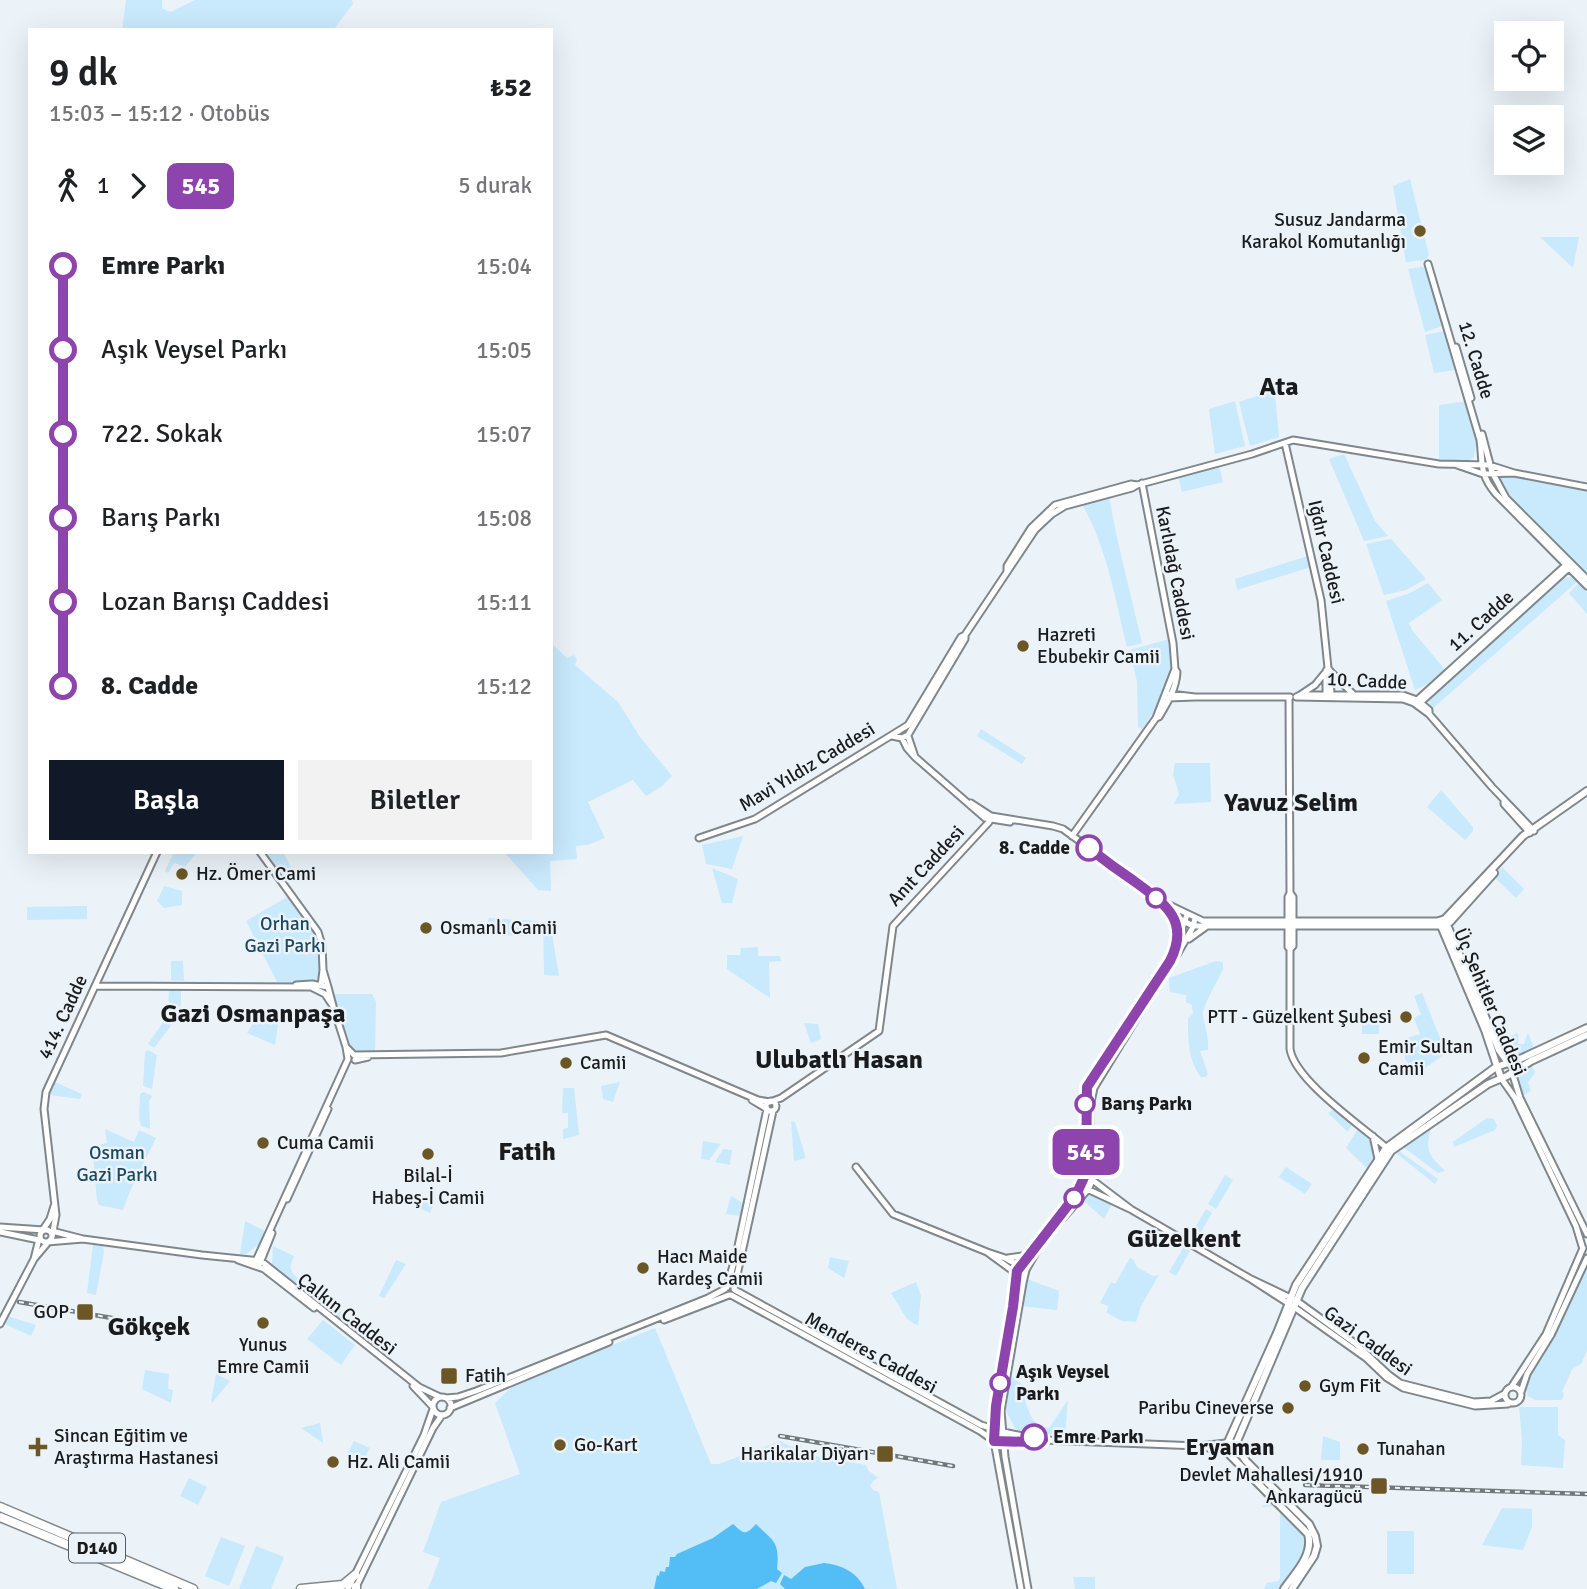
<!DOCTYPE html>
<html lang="tr">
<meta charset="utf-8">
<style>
:root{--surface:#fff;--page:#f2f2f2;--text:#202124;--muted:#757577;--accent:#111827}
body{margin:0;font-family:Signika,sans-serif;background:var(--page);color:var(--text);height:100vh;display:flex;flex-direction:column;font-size:26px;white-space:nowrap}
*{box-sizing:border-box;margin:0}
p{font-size:23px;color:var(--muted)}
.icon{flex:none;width:38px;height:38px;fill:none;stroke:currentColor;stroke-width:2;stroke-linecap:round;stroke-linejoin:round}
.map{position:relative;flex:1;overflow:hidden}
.panel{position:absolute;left:28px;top:28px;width:525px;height:826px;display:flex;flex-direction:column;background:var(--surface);border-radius:0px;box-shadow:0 7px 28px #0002}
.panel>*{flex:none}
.badge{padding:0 14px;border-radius:10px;font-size:24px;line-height:46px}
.buttons{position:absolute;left:1494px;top:21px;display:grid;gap:14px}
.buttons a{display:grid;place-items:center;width:70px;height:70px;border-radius:0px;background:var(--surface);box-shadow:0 7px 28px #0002;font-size:35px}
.map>.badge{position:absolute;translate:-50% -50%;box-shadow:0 0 0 4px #fff}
.legs{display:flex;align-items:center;gap:10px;height:77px;padding:0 21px;font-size:23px}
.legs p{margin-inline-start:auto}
.overview{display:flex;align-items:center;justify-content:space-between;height:119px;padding:0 21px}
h1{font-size:38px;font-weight:600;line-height:52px}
.action{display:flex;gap:14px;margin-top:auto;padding:14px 21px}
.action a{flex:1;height:80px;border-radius:0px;background:var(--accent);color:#fff;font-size:28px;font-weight:600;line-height:80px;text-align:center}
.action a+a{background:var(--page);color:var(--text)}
ul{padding:0 21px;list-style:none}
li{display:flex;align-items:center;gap:24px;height:84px;font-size:26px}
li i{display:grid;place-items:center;width:10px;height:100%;margin:0 9px;background:currentColor}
li i::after{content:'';width:18px;height:18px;margin:-9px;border:5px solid;border-radius:50%;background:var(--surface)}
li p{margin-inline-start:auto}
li:first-child i{background:linear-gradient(#0000 50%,currentColor 0)}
li:last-child i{background:linear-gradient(currentColor 50%,#0000 0)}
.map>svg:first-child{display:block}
.green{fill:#c9e9fc}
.water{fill:#53bef5}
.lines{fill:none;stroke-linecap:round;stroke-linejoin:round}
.secondary-casing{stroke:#80878b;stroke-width:9}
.primary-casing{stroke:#80878b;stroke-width:10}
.highway-casing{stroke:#80878b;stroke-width:11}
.secondary{stroke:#fff;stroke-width:5}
.primary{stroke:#fff;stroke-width:6}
.highway{stroke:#fff;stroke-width:8}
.rail-casing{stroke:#72777a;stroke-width:4.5}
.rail{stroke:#ebf3f8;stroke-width:2;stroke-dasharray:5;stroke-linecap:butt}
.line-1-casing{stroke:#fff;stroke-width:16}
.line-1{stroke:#8e44ad;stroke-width:10}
.poi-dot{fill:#6d5626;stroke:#ebf3f8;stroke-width:2.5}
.stop-1-dot{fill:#fff;stroke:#8e44ad;stroke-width:3.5}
.labels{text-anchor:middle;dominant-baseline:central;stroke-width:5;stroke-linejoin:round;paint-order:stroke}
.shield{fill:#ebf3f8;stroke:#585c5f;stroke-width:2}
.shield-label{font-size:18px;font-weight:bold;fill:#191b1d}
.poi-label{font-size:19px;fill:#191b1d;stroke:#ebf3f8;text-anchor:start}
.street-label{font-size:19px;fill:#191b1d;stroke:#ebf3f8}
.stop-label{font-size:19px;font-weight:bold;fill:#191b1d;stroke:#ebf3f8;text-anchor:start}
.park-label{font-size:19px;fill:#1d4960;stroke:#ebf3f8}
.quarter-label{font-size:23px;font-weight:bold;fill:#191b1d;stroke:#ebf3f8}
.district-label{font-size:26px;font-weight:bold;fill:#191b1d;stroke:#ebf3f8}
</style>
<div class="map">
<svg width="1587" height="1589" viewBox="0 0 1587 1589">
<rect width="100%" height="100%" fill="#ebf3f8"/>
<path class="green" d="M126,0H162V8L170,12L195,0H352L353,4L333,30H122Z
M1410,179L1429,255L1426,260L1406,262L1393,186Z
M1540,237H1579L1573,268Z
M1427,266L1443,326L1425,332L1408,269Z
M1445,331L1456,370L1434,373L1425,335Z
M1269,392L1275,394L1279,437L1250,446L1239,402Z
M1235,401L1245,446L1215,454L1209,409Z
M1467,401L1477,440L1474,457L1467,462L1439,461V405Z
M1344,454L1375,521L1388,536L1364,541L1329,459Z
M1219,465L1223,482L1182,492L1178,476Z
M1502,475L1587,489V575L1508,493L1500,477Z
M1109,497L1117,538L1142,643L1127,647C1115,598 1107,548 1082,504Z
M1391,539L1426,579L1406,590L1384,595L1366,544Z
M1308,556L1311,567L1237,590L1235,579Z
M1572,577L1578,581L1432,709L1429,704L1431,697L1562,578Z
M1428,583L1442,600L1409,623L1412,630L1445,670L1432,682L1415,690L1386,601L1410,593Z
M1579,583L1587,590V614L1569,593Z
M1169,639C1177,671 1161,704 1142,729L1138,727L1137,682L1130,650Z
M551,643L567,658L574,655L577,660L575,665L618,702L640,737L672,776L661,787L646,796L633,780L588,802L605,838L587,845L576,846L577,859L550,861L551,891L538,890L504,852H551Z
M981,729L1026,758L1022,764L977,736Z
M1175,763H1210L1211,802L1174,804L1179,794L1173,774Z
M1441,790L1473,827V831L1465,840L1427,807Z
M743,836L732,869L706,864L702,845Z
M174,852H197L185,867L174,863L168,873L165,871Z
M266,852H283L293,871L284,877Z
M1502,867L1524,889L1516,898L1494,877Z
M712,868L738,879L732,903H722Z
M164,886L182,891V905L164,908L157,901Z
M289,896C305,917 336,954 315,982H277L246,921Z
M87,906V919L27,920V907Z
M489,918L537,921V936L482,935Z
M550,922L559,976L544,975L543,924Z
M758,947V956H780L781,961L769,962L770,998L727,969V955H740L741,948Z
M171,961H183L184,981L171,980Z
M1216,961L1223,962V968C1219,981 1202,1004 1203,1016C1205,1028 1209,1037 1208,1050L1200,1051L1208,1074L1206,1077H1201C1188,1061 1188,1038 1188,1018L1193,1014L1192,1005L1186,1002V995L1170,992L1169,978Z
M169,989L181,990V1004L177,1013L168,1012Z
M1422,993L1446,1053L1417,1074L1405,1059V1046L1409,1044L1407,1038L1420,1034L1414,1018L1421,1014L1414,996Z
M333,994H372L376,1002L375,1052H355L351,1048Z
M166,1018L173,1023L154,1048L148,1044Z
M261,1018H279L275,1045L247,1033L254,1022H261Z
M1362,1022L1379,1023V1034H1362Z
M804,1023L818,1024L821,1039L811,1043Z
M1518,1033V1044H1524L1528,1033L1534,1048L1510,1058L1505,1054L1499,1040Z
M148,1050L157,1055L152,1089L143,1086L145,1052Z
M1531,1064L1535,1073L1528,1082L1531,1091L1522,1096L1516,1078L1520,1071Z
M55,1082L82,1094L80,1099L50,1095Z
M620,1082L613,1102L603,1099L601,1086Z
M563,1088H574L579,1135L563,1139V1129L568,1128V1113H562Z
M144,1092L152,1096L149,1101L150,1129L141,1126L139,1119L140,1094Z
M1336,1108L1353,1122L1348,1132L1328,1113Z
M1487,1118L1494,1119L1497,1126L1495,1130L1454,1147L1453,1142Z
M791,1121L795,1122L806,1158L794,1161Z
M1359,1127L1371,1137L1375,1156L1367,1168L1346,1148Z
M1431,1128C1424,1153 1430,1155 1445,1171L1438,1173L1403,1147Z
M105,1129L134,1142L139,1130L156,1138L130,1191L123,1210L99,1205L97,1200L92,1146L107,1143Z
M703,1141L721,1144L709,1160L701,1159Z
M723,1149L732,1150L730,1165L715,1162Z
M1399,1151L1438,1179L1435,1184L1397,1154Z
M1286,1167L1312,1184L1305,1194L1279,1177Z
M1225,1175L1233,1180L1216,1209L1208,1204Z
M418,1194L435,1201L430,1213L413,1205Z
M1092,1194L1113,1202L1104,1219L1084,1201L1088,1195Z
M731,1196L743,1203L741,1216L726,1214Z
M1206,1209L1212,1213L1195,1242L1189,1238Z
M245,1221L265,1231L261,1243L246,1254H240Z
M93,1244L103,1245L104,1252L96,1295L87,1293Z
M1185,1245L1191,1249L1176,1276L1169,1272Z
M273,1246L294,1256L290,1267L293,1274L365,1331L362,1336L272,1264Z
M830,1257L849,1261L844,1278L828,1268Z
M1130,1258L1133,1259L1137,1267L1153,1276L1159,1275L1141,1306L1136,1322L1122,1321L1107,1313L1108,1306L1100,1303L1111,1282L1115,1284Z
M396,1260L406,1264L384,1298L379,1296Z
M1587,1264V1351L1581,1364L1572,1369L1562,1392L1564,1393L1562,1400H1535L1528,1396L1525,1387L1557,1329Z
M1027,1279L1059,1291L1057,1310L1021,1306Z
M916,1282L921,1296L918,1326L907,1319L891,1293Z
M8,1316L36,1325L31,1336L5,1324Z
M323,1320L355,1345L341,1365L307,1339Z
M655,1328L711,1464H719L780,1441L792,1447L800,1444L804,1454L866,1465L868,1470L878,1478L873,1481L870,1486L873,1490L879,1492L897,1589H428L440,1558L423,1552L441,1502L520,1474L495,1403L515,1384Z
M145,1370L169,1374L168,1389L173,1390L171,1403L142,1389Z
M216,1374L230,1381L212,1403L211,1402Z
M1011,1376L1030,1390L1024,1397C1030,1414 1031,1425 1049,1428L1068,1400L1065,1435L1017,1432L1005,1409Z
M1519,1407H1558V1435L1565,1440L1563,1468L1521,1465L1522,1440Z
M320,1423L323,1443L301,1428Z
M1323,1436L1340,1442V1460H1321Z
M354,1441L370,1448L362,1462L347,1455Z
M998,1446L1002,1447L1026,1589H1023Z
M189,1478L207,1487L198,1505L180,1496Z
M1269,1501L1278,1506L1305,1536L1307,1543L1299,1563L1279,1589H1264L1267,1583L1278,1581L1280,1578V1511L1275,1506L1262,1507Z
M1502,1508L1532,1509V1527L1523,1550L1482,1545Z
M1387,1531H1414V1574H1387Z
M221,1537L245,1546L229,1586L205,1576Z
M256,1546L284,1557L271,1589H239Z
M1073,1577H1095V1589H1075Z"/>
<path class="water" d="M733,1524C744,1534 745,1536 756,1524C773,1541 780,1541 777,1569L782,1573L776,1583L771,1581L757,1589H654L657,1575L659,1576L660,1571L665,1572L666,1567H669L670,1557H675L677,1554L713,1538Z
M824,1563C842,1565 857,1572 865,1589H785L780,1584L784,1575L791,1579L805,1567Z"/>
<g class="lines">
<g class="secondary-casing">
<path id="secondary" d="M1428,264L1480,440C1483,464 1479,473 1495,493L1587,586
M1456,347L1471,398
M1482,434L1492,472L1506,498L1587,579
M1285,443L1321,600L1328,668
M1457,465L1483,474L1514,473L1587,487
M1142,483L1173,643L1175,669
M1137,485L1252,454L1293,440L1439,464L1489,465L1514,473
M965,635L1035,530L1052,514L1065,506L1132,488L1137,485L1131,484L1055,505L1031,528L1007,566V571
M1175,669L1177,672C1176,689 1168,702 1159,717L1156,718Z
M1330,671L1354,695
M1300,695L1315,685L1324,674
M1195,697H1290
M1289,697L1290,893
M1326,697V671L1328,668L1330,671L1331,695
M1168,698L1195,697L1170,694
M1416,701L1567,564
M1420,703L1571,566
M1429,714L1414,703L1403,699L1296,697L1300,695H1403L1417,700L1429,710V714L1492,787L1534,831
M902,738L907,748L915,757L908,736
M915,757L985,818L1010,822
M1504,800V804L1530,833
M971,803L991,816L1053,826L1063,829L1163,902L1203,921H1439
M1072,836L1156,718
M699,838L755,819L887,738L908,725L961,637L965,635V639L908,735L902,738L892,736
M260,852L318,932L322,945L323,970
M1290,893L1293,897V946L1290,949L1288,947V897Z
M1163,902L1180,919L1193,926H1441
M1173,916L1178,937
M1189,939L1207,926
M1290,949V1049C1295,1081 1362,1126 1388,1149
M1175,958L1192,929L1195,919
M95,986L311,987L325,994L333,1006L328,987L312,984L296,985
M321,986L323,970L328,987
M333,1006L346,1047
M354,1055L501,1053L606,1035L758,1100L770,1102L781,1098L879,1031L893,926L989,822L991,816
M355,1060L368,1057
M1512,1072L1520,1098L1587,1234
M1501,1078L1515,1098L1576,1226L1582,1246
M766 1106a5 5 0 1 1 10 0a5 5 0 1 1-10 0Z
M1373,1136L1378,1159
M856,1167L893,1214L987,1252
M1085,1179H1091L1132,1210L1085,1188L1083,1183Z
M287,1199L328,1109
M1132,1210L1249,1278
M1063,1218L1089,1188L1092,1180L1090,1158V1107L1094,1088L1141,1011
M0,1227L44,1230
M40 1236a6 6 0 1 1 12 0a6 6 0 1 1-12 0Z
M42,1231L50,1219L54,1206
M52,1231L83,1239
M0,1232L39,1240
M52,1237L56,1215L44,1109L46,1092L157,852
M47,1242L83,1239L202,1255L261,1261L419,1387L440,1397
M1008,1258L1029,1255
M34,1259L39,1239
M238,1260L264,1269L314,1308
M260,1263L272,1233
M254,1265L348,1059L346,1047L354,1055
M1017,1274L987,1252L1005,1258L1023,1268
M727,1287L737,1251L767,1109L752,1100
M734,1289L773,1111
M735,1290L981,1425L1008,1433L1043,1440
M731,1295L980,1431L994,1441
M664,1320L729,1295
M0,1324L34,1259L50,1240
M413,1386L433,1407
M1512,1386L1546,1334L1583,1248
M1505 1395a8 8 0 1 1 16 0a8 8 0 1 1-16 0Z
M1521,1392L1527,1374L1551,1335L1587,1258
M1504,1394L1491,1401L1474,1402L1400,1383L1389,1375L1356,1344L1297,1301L1249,1278L1294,1307L1366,1358L1387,1378L1403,1388L1475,1406L1508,1404
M433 1406a9 9 0 1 1 18 0a9 9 0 1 1-18 0Z
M446,1398L458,1397L476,1391L708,1298L725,1289
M450,1408L609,1342
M1001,1441L1032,1442L1043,1440L1199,1446L1228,1452
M1199,1446L1226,1443
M348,1589L424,1435L433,1409
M355,1589L433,1428L442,1415
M1021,1589L994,1441L996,1407L1017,1271L1076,1195C1097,1163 1079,1123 1087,1087L1170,961L1187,915
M1028,1589L1005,1457L1001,1411L1023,1283L1026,1270L1039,1247"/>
</g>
<g class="primary-casing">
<path id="primary" d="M1445,920L1499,1050L1509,1064
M1441,926L1450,922L1494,873
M1501,1078L1485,1030L1439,921L1445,919L1523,836L1587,791
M1228,1442L1277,1333L1296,1285L1386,1148L1496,1067L1520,1059L1587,1028
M1235,1446L1302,1288L1391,1151L1488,1084L1507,1076L1531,1061L1587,1035
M1284,1589C1295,1573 1314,1555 1308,1534L1226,1451L1225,1446L1228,1442L1234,1443L1246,1461L1309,1524L1315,1536L1317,1546L1314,1556L1292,1589"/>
</g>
<g class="highway-casing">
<path id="highway" d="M0,1507L193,1589
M0,1517L174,1589
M356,1587V1589
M301,1589L343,1585L355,1575"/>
</g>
<use href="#secondary" class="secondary"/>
<use href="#primary" class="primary"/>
<use href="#highway" class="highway"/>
<g class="rail-casing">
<path id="rail" d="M19,1302L135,1322
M780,1436L953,1466
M1305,1485L1587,1494"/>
</g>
<use href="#rail" class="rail"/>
</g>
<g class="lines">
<g class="line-1-casing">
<path id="line-1" d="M1034,1437L1043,1440L1032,1442L994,1441L996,1406L1013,1307L1017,1271L1076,1195L1086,1173L1087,1087L1170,961C1191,920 1164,903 1134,881C1119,871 1104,860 1089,848"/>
</g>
<use href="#line-1" class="line-1"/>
</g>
<g class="poi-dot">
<circle cx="1420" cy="231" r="7"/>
<circle cx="1023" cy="646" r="7"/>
<circle cx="182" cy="874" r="7"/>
<circle cx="426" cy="928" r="7"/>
<circle cx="1406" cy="1017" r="7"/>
<circle cx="1364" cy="1058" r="7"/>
<circle cx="566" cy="1063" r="7"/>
<circle cx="263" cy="1143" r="7"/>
<circle cx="428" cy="1154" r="7"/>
<circle cx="643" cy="1268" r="7"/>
<rect x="76" y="1303" width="18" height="18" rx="3.5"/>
<circle cx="263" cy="1323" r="7"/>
<rect x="440" y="1367" width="18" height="18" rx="3.5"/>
<circle cx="1305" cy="1386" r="7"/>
<circle cx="1288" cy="1408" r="7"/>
<circle cx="560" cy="1445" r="7"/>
<path d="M34.5 1436.5h7v7h7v7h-7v7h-7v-7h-7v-7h7z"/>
<circle cx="1363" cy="1449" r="7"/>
<rect x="876" y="1445" width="18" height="18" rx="3.5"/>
<circle cx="333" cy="1462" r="7"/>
<rect x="1370" y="1477" width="18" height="18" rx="3.5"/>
</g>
<g class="stop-1-dot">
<circle cx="1089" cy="848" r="12"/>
<circle cx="1156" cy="898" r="9"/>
<circle cx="1085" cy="1104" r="9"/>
<circle cx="1074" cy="1198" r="9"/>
<circle cx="1000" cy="1383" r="9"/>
<circle cx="1034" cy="1437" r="12"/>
</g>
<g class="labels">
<rect class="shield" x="69" y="1533.5" width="56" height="29" rx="5"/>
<g class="shield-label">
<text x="97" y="1548">D140</text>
</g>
<g class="poi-label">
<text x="1406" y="220" text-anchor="end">Susuz Jandarma<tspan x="1406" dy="22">Karakol Komutanlığı</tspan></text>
<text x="1037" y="635">Hazreti<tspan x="1037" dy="22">Ebubekir Camii</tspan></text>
<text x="196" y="874">Hz. Ömer Cami</text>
<text x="440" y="928">Osmanlı Camii</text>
<text x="1392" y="1017" text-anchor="end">PTT - Güzelkent Şubesi</text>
<text x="1378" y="1047">Emir Sultan<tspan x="1378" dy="22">Camii</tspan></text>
<text x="580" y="1063">Camii</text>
<text x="277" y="1143">Cuma Camii</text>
<text x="428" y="1176" text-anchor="middle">Bilal-İ<tspan x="428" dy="22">Habeş-İ Camii</tspan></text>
<text x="657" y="1257">Hacı Maide<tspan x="657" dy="22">Kardeş Camii</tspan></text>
<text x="69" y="1312" text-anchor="end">GOP</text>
<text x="263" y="1345" text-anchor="middle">Yunus<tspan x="263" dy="22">Emre Camii</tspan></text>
<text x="465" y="1376">Fatih</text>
<text x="1319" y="1386">Gym Fit</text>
<text x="1274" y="1408" text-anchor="end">Paribu Cineverse</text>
<text x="54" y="1436">Sincan Eğitim ve<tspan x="54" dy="22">Araştırma Hastanesi</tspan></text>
<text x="574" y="1445">Go-Kart</text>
<text x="1377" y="1449">Tunahan</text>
<text x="869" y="1454" text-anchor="end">Harikalar Diyarı</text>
<text x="347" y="1462">Hz. Ali Camii</text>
<text x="1363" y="1475" text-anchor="end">Devlet Mahallesi/1910<tspan x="1363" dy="22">Ankaragücü</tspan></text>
</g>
<g class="street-label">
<text transform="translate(1476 360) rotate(73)">12. Cadde</text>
<text transform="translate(1326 552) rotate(77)">Iğdır Caddesi</text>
<text transform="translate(1175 573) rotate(79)">Karlıdağ Caddesi</text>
<text transform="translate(1481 621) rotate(-42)">11. Cadde</text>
<text transform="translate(1367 681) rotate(3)">10. Cadde</text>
<text transform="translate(807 767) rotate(-31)">Mavi Yıldız Caddesi</text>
<text transform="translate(926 866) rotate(-47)">Anıt Caddesi</text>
<text transform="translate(1490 1002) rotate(67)">Üç Şehitler Caddesi</text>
<text transform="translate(63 1017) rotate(-65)">414. Cadde</text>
<text transform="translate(347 1314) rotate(38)">Çalkın Caddesi</text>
<text transform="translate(1368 1341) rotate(36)">Gazi Caddesi</text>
<text transform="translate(871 1353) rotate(29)">Menderes Caddesi</text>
</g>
<g class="stop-label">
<text x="1070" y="848" text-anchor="end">8. Cadde</text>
<text x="1101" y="1104">Barış Parkı</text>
<text x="1016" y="1372">Aşık Veysel<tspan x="1016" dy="22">Parkı</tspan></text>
<text x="1053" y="1437">Emre Parkı</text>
</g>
<g class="park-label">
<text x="285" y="924">Orhan<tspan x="285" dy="22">Gazi Parkı</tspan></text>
<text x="117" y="1153">Osman<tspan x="117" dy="22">Gazi Parkı</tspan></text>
</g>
<g class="quarter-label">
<text x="1230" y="1447">Eryaman</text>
</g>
<g class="district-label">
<text x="1279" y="387">Ata</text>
<text x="1291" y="803">Yavuz Selim</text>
<text x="253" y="1014">Gazi Osmanpaşa</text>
<text x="839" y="1060">Ulubatlı Hasan</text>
<text x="527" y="1152">Fatih</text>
<text x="1184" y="1239">Güzelkent</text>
<text x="149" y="1327">Gökçek</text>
</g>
</g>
</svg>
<div class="buttons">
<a><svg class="icon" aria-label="locate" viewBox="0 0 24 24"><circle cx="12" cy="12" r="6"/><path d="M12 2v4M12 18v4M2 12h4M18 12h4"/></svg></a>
<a><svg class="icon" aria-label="layers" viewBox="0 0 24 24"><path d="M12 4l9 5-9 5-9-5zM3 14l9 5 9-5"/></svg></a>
</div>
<b class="badge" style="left:1086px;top:1152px;background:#8e44ad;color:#fff">545</b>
<section class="panel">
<div class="overview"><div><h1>9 dk</h1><p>15:03 – 15:12 · Otobüs</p></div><b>₺52</b></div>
<div class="legs"><svg class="icon" aria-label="walk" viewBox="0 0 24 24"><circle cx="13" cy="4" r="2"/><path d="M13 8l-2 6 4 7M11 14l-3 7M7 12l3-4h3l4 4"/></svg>1<svg class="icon" aria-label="forward" viewBox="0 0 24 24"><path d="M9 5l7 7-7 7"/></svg><b class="badge" style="background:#8e44ad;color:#fff">545</b><p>5 durak</p></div>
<ul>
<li><i style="color:#8e44ad"></i><b>Emre Parkı</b><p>15:04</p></li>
<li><i style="color:#8e44ad"></i><span>Aşık Veysel Parkı</span><p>15:05</p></li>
<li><i style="color:#8e44ad"></i><span>722. Sokak</span><p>15:07</p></li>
<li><i style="color:#8e44ad"></i><span>Barış Parkı</span><p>15:08</p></li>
<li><i style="color:#8e44ad"></i><span>Lozan Barışı Caddesi</span><p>15:11</p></li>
<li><i style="color:#8e44ad"></i><b>8. Cadde</b><p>15:12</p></li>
</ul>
<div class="action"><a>Başla</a><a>Biletler</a></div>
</section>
</div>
